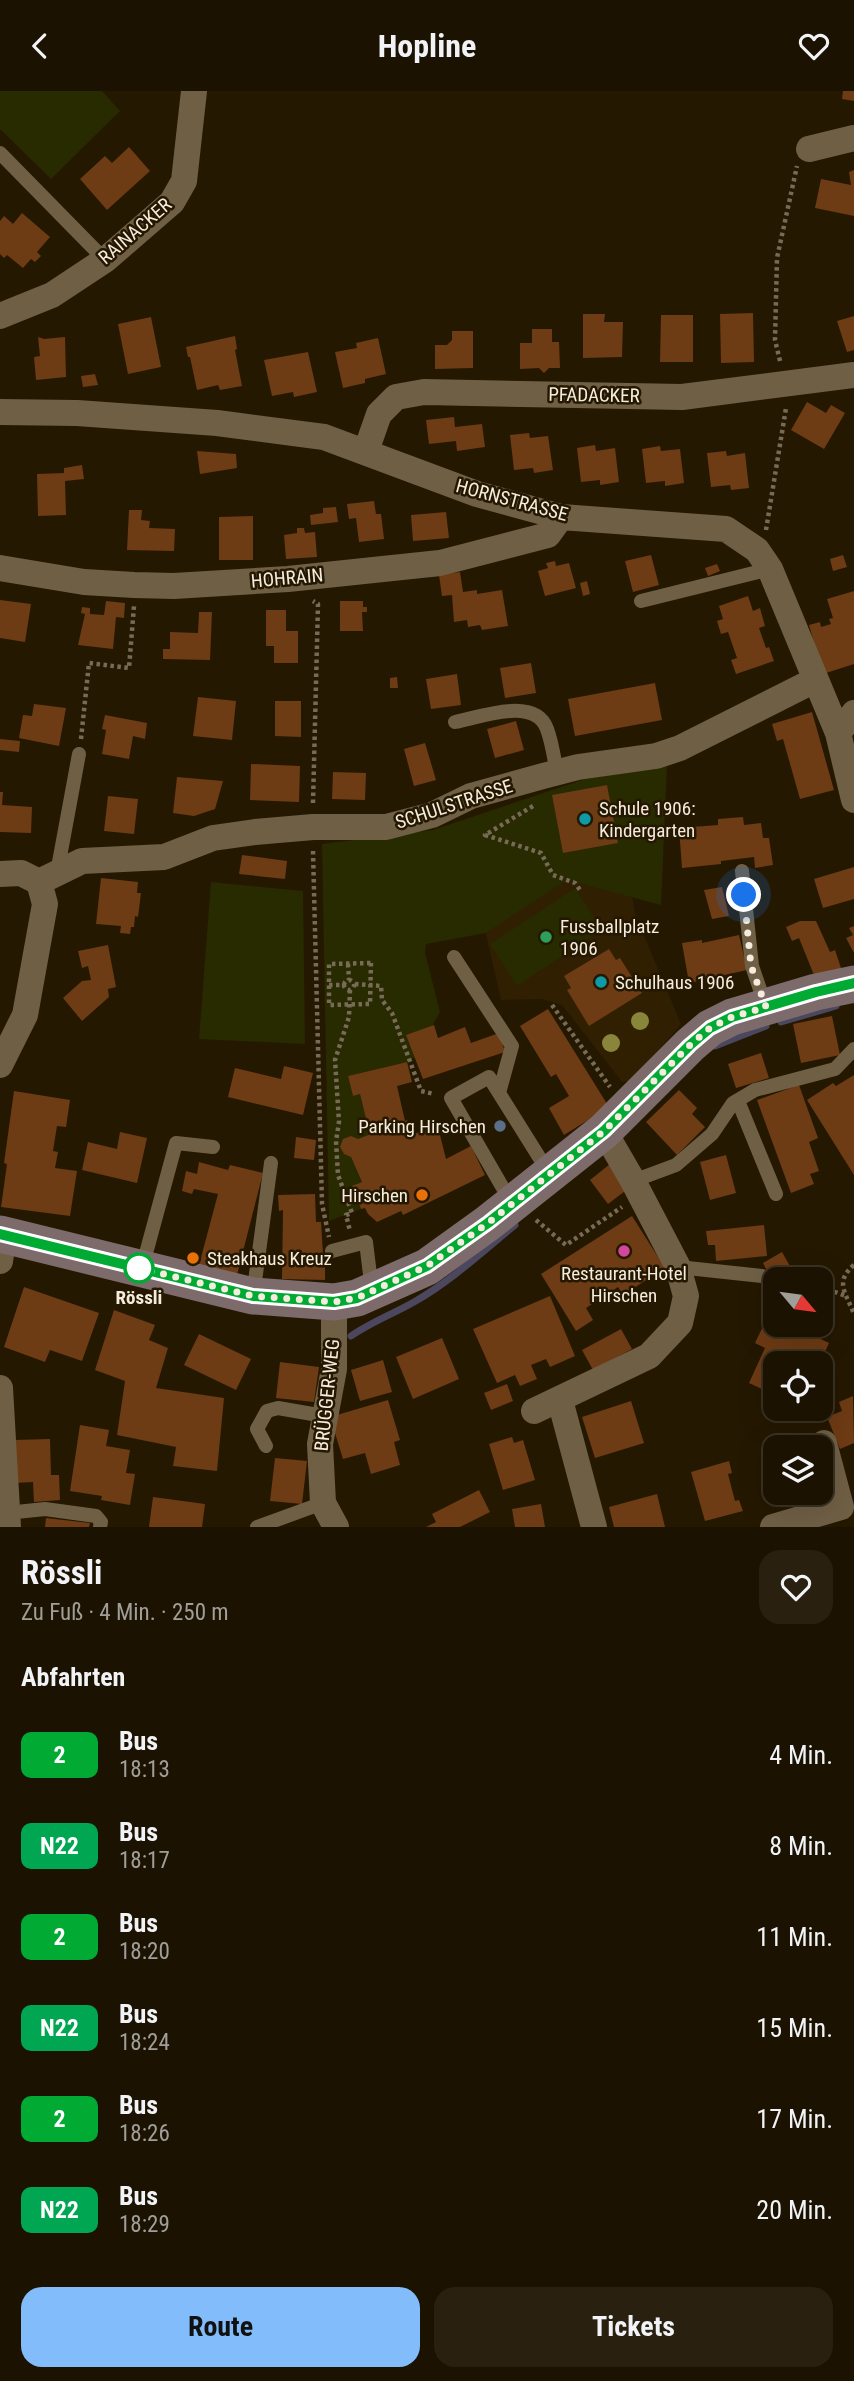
<!DOCTYPE html>
<html lang="de">
<meta charset="utf-8">
<style>
:root{--surface:#1c1201;--page:#292010;--text:#f1f3f6;--muted:#a09e99;--line:#3a3223;--accent:#83bcfb}
body{margin:0;font-family:"Roboto Condensed",sans-serif;background:var(--page);color:var(--text);height:100vh;display:flex;flex-direction:column;font-size:26px;white-space:nowrap}
*{box-sizing:border-box;margin:0}
p{font-size:23px;color:var(--muted)}
.icon{flex:none;width:38px;height:38px;fill:none;stroke:currentColor;stroke-width:2;stroke-linecap:round;stroke-linejoin:round}
.map{position:relative;height:1436px;overflow:hidden}
.sheet{display:flex;flex-direction:column;background:var(--surface);flex:1}
.sheet>*{flex:none}
.badge{padding:0 14px;border-radius:10px;font-size:24px;line-height:46px}
.needle{width:46px;rotate:119deg}
.tools{position:absolute;left:763px;top:1176px;display:grid;gap:14px}
.tools a{display:grid;place-items:center;width:70px;height:70px;border-radius:14px;background:var(--surface);box-shadow:0 7px 28px #0002,0 0 0 2px var(--line);font-size:35px}
.you{position:absolute;width:35px;height:35px;margin:-18px;border:5px solid #fff;border-radius:50%;background:#1a73e8;box-shadow:0 0 0 10px #1a73e833}
.map>.badge{position:absolute;translate:-50% -50%;box-shadow:0 0 0 4px #fff}
h2{padding:0 21px;font-size:26px;line-height:63px}
.round{display:grid;place-items:center;flex:none;width:74px;height:74px;border-radius:21px;background:var(--page)}
.overview{display:flex;align-items:center;justify-content:space-between;height:119px;padding:0 21px}
h1{font-size:33px;font-weight:700;line-height:52px}
.primary-button{display:flex;gap:14px;margin-top:auto;padding:14px 21px}
.primary-button a{flex:1;height:80px;border-radius:21px;background:var(--accent);color:#111;font-size:28px;font-weight:700;line-height:80px;text-align:center}
.primary-button a+a{background:var(--page);color:var(--text)}
ul{padding:0;list-style:none}
li{display:flex;align-items:center;gap:21px;height:91px;padding:0 21px}
li div{flex:1}
li b{display:block;font-size:26px}
li em{font-style:normal}
li .badge{min-width:77px;font-weight:700;text-align:center}
header{display:flex;justify-content:space-between;align-items:center;height:91px;padding:0 21px;background:var(--surface);font-size:32px;font-weight:700}
.map>svg:first-child{display:block}
.built{fill:#301f00}
.green{fill:#282a00}
.lines{fill:none;stroke-linecap:round;stroke-linejoin:round}
.stream{stroke:#4a475e;stroke-width:7}
.building{fill:#6d3b14}
.path{stroke:#776b58;stroke-width:4.5;stroke-dasharray:3.5 3.5;stroke-linecap:butt}
.lane{stroke:#6f5f45;stroke-width:14}
.street{stroke:#6f5f45;stroke-width:26}
.secondary{stroke:#7d6b6b;stroke-width:37}
.tree{fill:#89863c}
.line-casing{stroke:#fff;stroke-width:16}
.line{stroke:#0a3;stroke-width:10}
.walk{stroke:#f6ecde;stroke-width:7;stroke-dasharray:0 12.6}
.culture-dot{fill:#0f9aa8;stroke:#251801;stroke-width:2.5}
.leisure-dot{fill:#2e9e5b;stroke:#251801;stroke-width:2.5}
.service-dot{fill:#5c6f8a;stroke:#251801;stroke-width:2.5}
.food-dot{fill:#e8710a;stroke:#251801;stroke-width:2.5}
.hotel-dot{fill:#d1479c;stroke:#251801;stroke-width:2.5}
.stop-dot{fill:#fff;stroke:#0a3;stroke-width:3.5}
.labels{text-anchor:middle;dominant-baseline:central;stroke-width:5;stroke-linejoin:round;paint-order:stroke}
.street-label{font-size:19px;fill:#f6ecde;stroke:#251801}
.poi-label{font-size:19px;fill:#f6ecde;stroke:#251801;text-anchor:start}
.stop-label{font-size:19px;font-weight:bold;fill:#f6ecde;stroke:#251801}
</style>
<header><svg class="icon" aria-label="back" viewBox="0 0 24 24"><path d="M15 5l-7 7 7 7"/></svg>Hopline<svg class="icon" aria-label="heart" viewBox="0 0 24 24"><path d="M12 20l-8-8c-3-5 5-10 8-4 3-6 11-1 8 4z"/></svg></header>
<div class="map">
<svg width="854" height="1436" viewBox="0 0 854 1436">
<rect width="100%" height="100%" fill="#251801"/>
<path class="built" d="M613,686L635,823L681,933L634,989L622,991L562,914L543,908L501,909L460,731Z"/>
<path class="green" d="M0,0H102L120,20L51,88L0,38Z
M667,674L661,814L567,789L486,842L426,853L425,862L440,921L415,966L407,971L348,985L353,1005L360,1003L369,1040L376,1039V1041L340,1056L344,1063L351,1066L362,1091L352,1096L361,1118L329,1130L322,753L433,739L585,688Z
M211,791L303,800L305,953L199,948Z
M575,797L602,839L517,895L490,853Z"/>
<g class="lines">
<path class="stream" d="M781,931L836,915
M715,955L766,935
M351,1245C371,1231 393,1223 414,1211C451,1190 482,1161 515,1134"/>
</g>
<path class="building" d="M843,0H854V10L842,8Z
M129,56L150,80L107,119L80,88L105,65L112,72Z
M854,79V125L815,117L821,88L851,94L849,81Z
M22,122L50,146L37,161L41,165L35,171L31,168L23,177L7,164L4,167L0,163V130L4,125L13,133Z
M753,222L754,271L721,272L720,223Z
M583,223H605L604,231H623L622,266L583,267Z
M661,224H693V271H660Z
M854,225V259L847,261L837,230Z
M151,226L161,276L128,283L118,233Z
M532,238H552V251H559L560,277H549L544,282L539,277L520,278V252H532Z
M452,240H473V277L435,278V254H447L452,249Z
M235,245L237,258L235,259L242,295L220,299L218,294L197,299L190,266H188L186,256Z
M38,246L44,248L65,246L66,286L36,289L34,266L40,265Z
M378,247L386,283L365,288V292L343,297L335,261L357,257L356,252Z
M308,261L317,301L294,306L293,301L272,305L264,269Z
M95,283L98,294L83,296L81,285Z
M807,311L826,322L831,314L845,322L824,358L791,339Z
M454,326L455,336L482,333L485,356L457,360L456,350L429,353L426,329Z
M529,342L530,347L548,345L553,379L534,382L533,377L514,379L510,344Z
M595,354L596,360L615,357L619,391L600,394V389L581,391L577,357Z
M660,355L661,360L680,358L684,392L665,395V390L646,392L642,358Z
M197,360L236,363L237,377L200,383Z
M726,360L727,365L745,362L749,397L731,399L730,394L711,396L707,362Z
M82,374L84,388L65,390L66,424L38,425L37,383L64,382V377Z
M374,410L376,423H381L384,448L359,451L356,427L349,428L347,413Z
M336,416L338,431L311,434L310,424L323,422V417Z
M129,419H142L141,429L150,430L149,437L175,438L174,460L127,459Z
M446,421L449,447L413,450L411,424Z
M253,425V469H219V426Z
M297,437H304L305,442L315,441L317,466L286,468L284,444L297,442Z
M651,464L659,494L633,501L625,470Z
M843,464L847,476L833,480L830,468Z
M555,470L556,475L569,472L576,497L545,505L538,480L548,477L546,472Z
M717,473L720,480L708,485L705,477Z
M460,481L463,501L477,499V503L502,499L508,535L482,539L480,534L468,536L467,529L454,531L452,504L442,505L439,484Z
M587,490L590,503L583,505L580,492Z
M854,500V573L823,583L809,534L820,531L821,536L831,533L829,528L833,527L827,508Z
M748,505L753,520L760,517L765,535L759,537L766,557L769,556L774,570L736,583L731,569L737,567L728,541L721,543L717,530L723,528L719,515Z
M0,509L31,513L25,551L0,547Z
M106,510L125,512L124,527L116,526L113,558L78,554L85,523L81,522L82,516L90,517V523L104,524Z
M340,510H363V516H367V521H362L363,540H340Z
M266,519H286V540H298V572H274V555H266Z
M199,521H212L210,569L163,568V558H170V541L198,542Z
M531,572L536,602L505,607L500,577Z
M457,583L461,614L431,618L426,588Z
M397,586L398,597H390V587Z
M655,592L662,629L575,645L568,608Z
M198,606L236,610L232,649L193,645Z
M275,610H301V646L275,645Z
M34,613L66,617L59,655L19,647L23,624L32,625Z
M812,621L834,699L800,708L783,648L777,650L772,633Z
M105,624L147,632L145,648L133,645L129,668L102,663L106,639L102,638Z
M516,630L524,659L495,667L487,638Z
M0,648L20,650L19,661L0,659Z
M425,652L436,689L414,695L404,658Z
M251,673L300,675L299,711L250,709Z
M333,681L366,682L365,709L332,708Z
M177,686L223,690L215,718L194,725L173,722Z
M607,694L618,752L563,762L552,704Z
M0,701H3L2,714L32,716L31,742L0,741Z
M108,705L138,708L134,743L104,740Z
M743,726L744,734L761,732L763,747H769L773,774L755,777L754,766L721,770V773L682,777L679,737L718,734V728Z
M242,764L287,770L285,788L239,783Z
M854,776V808L823,817L814,788Z
M101,787L138,791L137,802H141L138,826L135,825L134,836H131L130,843L120,842L121,835L96,833Z
M722,796L729,825L712,828L704,799Z
M800,830H816L830,861L835,859L842,880L816,889L799,847L792,850L786,836Z
M854,835V862L846,847L853,844L849,837Z
M739,844L747,879L689,892L682,852L702,849V852Z
M108,854L116,896L108,898L109,906L82,930L63,907L82,890L91,889L88,875L82,877L78,860Z
M609,858L616,869L620,867L642,902L589,935L567,899L571,897L564,885Z
M548,918L609,1016L564,1044L549,1017L569,1005L556,983L551,986L520,935Z
M832,925L840,964L801,972L793,933Z
M434,934L438,947L465,936L471,952L499,942L505,961L423,988L406,944Z
M761,962L769,987L736,997L728,973Z
M407,971L412,991L397,995L405,1030L407,1029L413,1043L438,1036L446,1068L471,1055L485,1084L403,1124L401,1120L377,1131L368,1123L365,1117L361,1118L352,1095L362,1091L351,1066L344,1063L340,1056L343,1048L351,1045L358,1048L376,1041V1039L369,1040L360,1003L353,1005L348,985Z
M284,975L313,982L303,1024L228,1006L235,977L281,988Z
M854,984V1084L807,1009L833,992L836,995Z
M799,994L818,1047L809,1051L819,1080L810,1083L814,1093L791,1102L757,1009Z
M679,999L697,1017L692,1023L705,1036L677,1064L646,1031Z
M14,1000L70,1009L66,1036L57,1035L53,1060L58,1061L55,1077L77,1080L70,1125L1,1116L7,1073L4,1072Z
M120,1041L147,1047L137,1092L82,1079L88,1051L117,1058Z
M296,1046L316,1049L314,1069L294,1067Z
M726,1064L736,1102L710,1109L700,1071Z
M199,1071L228,1079L230,1074L263,1082L237,1184L199,1174L218,1103L194,1098L192,1103L182,1100L186,1080L197,1083Z
M610,1073L629,1097L608,1113L590,1089Z
M315,1103L316,1131H321L323,1163H325V1189L282,1188L283,1119L279,1120L278,1104Z
M632,1125L665,1177L623,1204L618,1196L586,1217L593,1229L576,1240L541,1183Z
M764,1134L767,1165L716,1170L715,1154H708L706,1140Z
M782,1161L791,1177L772,1189L763,1172Z
M24,1196L99,1222L82,1270L50,1259L45,1271L4,1256Z
M550,1205L575,1265L550,1276L546,1268L531,1274L537,1288L520,1295L515,1284L497,1292L473,1238Z
M114,1219L155,1234L149,1249L168,1257L156,1297L224,1307L217,1380L173,1375L176,1356L117,1344L125,1290L95,1279Z
M769,1223L775,1226V1234H791L829,1252L820,1272H775V1304L749,1292L765,1257L755,1252Z
M621,1238L632,1258L593,1279L582,1259Z
M199,1243L251,1268L236,1299L184,1274Z
M442,1247L459,1288L413,1308L396,1266Z
M383,1269L392,1301L360,1310L351,1279Z
M280,1271L319,1276L314,1311L276,1307Z
M507,1293L513,1310L491,1319L484,1302Z
M853,1305L854,1352L840,1358L827,1326L842,1320L839,1311Z
M388,1309L400,1349L394,1351L400,1374L371,1383L365,1362L343,1368L330,1326Z
M631,1310L644,1352L595,1367L582,1326Z
M80,1334L109,1339L106,1355L130,1359L126,1382L135,1383L130,1414L101,1409L102,1405L70,1400Z
M804,1343L807,1356H775L774,1392L764,1354Z
M512,1346L514,1352L523,1349L535,1389L503,1399L489,1353Z
M50,1348L51,1384H59L60,1409L34,1411L33,1391L15,1392L14,1349Z
M275,1367L307,1370L302,1413L270,1410Z
M729,1370L732,1382L728,1383L735,1410L739,1409L743,1420L705,1430L691,1381Z
M479,1399L490,1421L460,1436H426L436,1431L432,1423Z
M777,1402H804V1403L779,1409Z
M657,1403L665,1436H614L609,1416Z
M153,1406L205,1413L202,1436H149Z
M541,1413L545,1436H515L512,1418Z
M46,1427L90,1432L89,1436H45Z"/>
<g class="lines">
<path class="path" d="M780,270L775,249L777,167L797,75
M766,439L786,317
M81,648L89,572L129,577L134,515
M313,712L318,513L313,510
M533,715L485,744L541,762L553,784L575,792L580,799
M313,760L322,1113L329,1146
M371,872L370,913L329,914V873Z
M348,873L349,889
M344 894a5 5 0 1 1 10 0a5 5 0 1 1-10 0Z
M355,893L381,895L382,909L392,922L421,1000L434,1003
M329,894H344
M350,899L349,926L335,969L339,1031L336,1050L338,1084L352,1122L346,1124L350,1140
M552,914L610,996
M536,1129L566,1154L622,1116
M854,1174C834,1191 846,1202 854,1223
M821,1196L846,1205"/>
<path class="lane" d="M0,62L105,169
M641,510L770,478
M455,631C481,626 535,605 547,638C552,651 554,667 557,682
M742,780L752,875L766,916
M57,782L79,663
M454,866L512,955L499,1002
M738,1010L776,1103
M633,1090L676,1074L712,1043L733,1012L755,999L835,978L854,958
M511,1111L451,1007L489,986L549,1082
M332,1160L366,1151L372,1200
M678,1176L762,1185
M142,1177L176,1052L213,1056
M253,1205L271,1072
M266,1355L257,1338L267,1320L278,1317L324,1325
M7,1422L45,1418L96,1425L101,1431L100,1436
M257,1436L323,1412"/>
<path class="street" d="M809,58L854,47
M0,225L52,204L105,169L172,111L184,90L194,0
M0,321L77,322L217,332L324,346L477,403L561,426L726,438L757,459L770,478L838,642L854,709
M366,360L379,323L396,306L424,301L682,306L854,284
M0,477L84,491L134,494L174,495L288,488L440,472L548,444L561,426
M838,642L854,622
M0,783L21,782L39,791L45,813L25,924L0,974
M39,791L82,770L164,766L213,747L255,741L313,736H386L432,724L471,705L543,685L578,676L656,665L680,657L815,589
M0,1170L4,1144
M334,1211V1278L320,1353L323,1412L336,1436
M0,1297L8,1436
M560,1309L594,1436
M534,1320L649,1265L680,1232L686,1205L678,1176L633,1090L604,1040
M773,1436L841,1416L824,1352"/>
<path class="secondary" d="M0,1143L253,1205L334,1211L357,1207L427,1176L488,1132L604,1040L690,954L710,937L732,926L816,901L854,893"/>
</g>
<g class="tree">
<circle cx="640" cy="930" r="9"/>
<circle cx="611" cy="952" r="9"/>
</g>
<g class="lines">
<g class="line-casing">
<path id="line" d="M0,1143L253,1205L334,1211L357,1207L427,1175L488,1132L604,1040L690,954L710,937L732,926L816,901L854,892"/>
</g>
<use href="#line" class="line"/>
<path class="walk" d="M139,1177L253,1205L334,1211L357,1207L427,1175L447,1161L488,1132L604,1040L690,954L710,937L732,926L766,916L751,875L744,804"/>
</g>
<g class="culture-dot">
<circle cx="585" cy="728" r="7"/>
<circle cx="601" cy="891" r="7"/>
</g>
<circle class="leisure-dot" cx="546" cy="846" r="7"/>
<circle class="service-dot" cx="500" cy="1035" r="7"/>
<g class="food-dot">
<circle cx="422" cy="1104" r="7"/>
<circle cx="193" cy="1167" r="7"/>
</g>
<circle class="hotel-dot" cx="624" cy="1160" r="7"/>
<circle class="stop-dot" cx="139" cy="1177" r="14"/>
<g class="labels">
<g class="street-label">
<text transform="translate(135 140) rotate(-41)">RAINACKER</text>
<text transform="translate(594 304) rotate(1)">PFADACKER</text>
<text transform="translate(512 409) rotate(15)">HORNSTRASSE</text>
<text transform="translate(287 487) rotate(-5)">HOHRAIN</text>
<text transform="translate(454 713) rotate(-18)">SCHULSTRASSE</text>
<text transform="translate(327 1304) rotate(-84)">BRÜGGER-WEG</text>
</g>
<g class="poi-label">
<text x="599" y="717">Schule 1906:<tspan x="599" dy="22">Kindergarten</tspan></text>
<text x="560" y="835">Fussballplatz<tspan x="560" dy="22">1906</tspan></text>
<text x="615" y="891">Schulhaus 1906</text>
<text x="486" y="1035" text-anchor="end">Parking Hirschen</text>
<text x="408" y="1104" text-anchor="end">Hirschen</text>
<text x="207" y="1167">Steakhaus Kreuz</text>
<text x="624" y="1182" text-anchor="middle">Restaurant-Hotel<tspan x="624" dy="22">Hirschen</tspan></text>
</g>
<g class="stop-label">
<text x="139" y="1206">Rössli</text>
</g>
</g>
</svg>
<div class="tools">
<a><svg class="needle" viewBox="-14 -14 28 28"><path d="M0-13l5 13h-10z" fill="#e53935"/><path d="M0 13l5-13h-10z" fill="#a09e99"/></svg></a>
<a><svg class="icon" aria-label="locate" viewBox="0 0 24 24"><circle cx="12" cy="12" r="6"/><path d="M12 2v4M12 18v4M2 12h4M18 12h4"/></svg></a>
<a><svg class="icon" aria-label="layers" viewBox="0 0 24 24"><path d="M12 4l9 5-9 5-9-5zM3 14l9 5 9-5"/></svg></a>
</div>
<div class="you" style="left:744px;top:804px"></div>
</div>
<section class="sheet">
<div class="overview"><div><h1>Rössli</h1><p>Zu Fuß · 4 Min. · 250 m</p></div><a class="round"><svg class="icon" aria-label="heart" viewBox="0 0 24 24"><path d="M12 20l-8-8c-3-5 5-10 8-4 3-6 11-1 8 4z"/></svg></a></div>
<h2>Abfahrten</h2>
<ul>
<li><span class="badge" style="background:#0a3;color:#fff">2</span><div><b>Bus</b><p>18:13</p></div><em>4 Min.</em></li>
<li><span class="badge" style="background:#00a651;color:#fff">N22</span><div><b>Bus</b><p>18:17</p></div><em>8 Min.</em></li>
<li><span class="badge" style="background:#0a3;color:#fff">2</span><div><b>Bus</b><p>18:20</p></div><em>11 Min.</em></li>
<li><span class="badge" style="background:#00a651;color:#fff">N22</span><div><b>Bus</b><p>18:24</p></div><em>15 Min.</em></li>
<li><span class="badge" style="background:#0a3;color:#fff">2</span><div><b>Bus</b><p>18:26</p></div><em>17 Min.</em></li>
<li><span class="badge" style="background:#00a651;color:#fff">N22</span><div><b>Bus</b><p>18:29</p></div><em>20 Min.</em></li>
</ul>
<div class="primary-button"><a>Route</a><a>Tickets</a></div>
</section>
